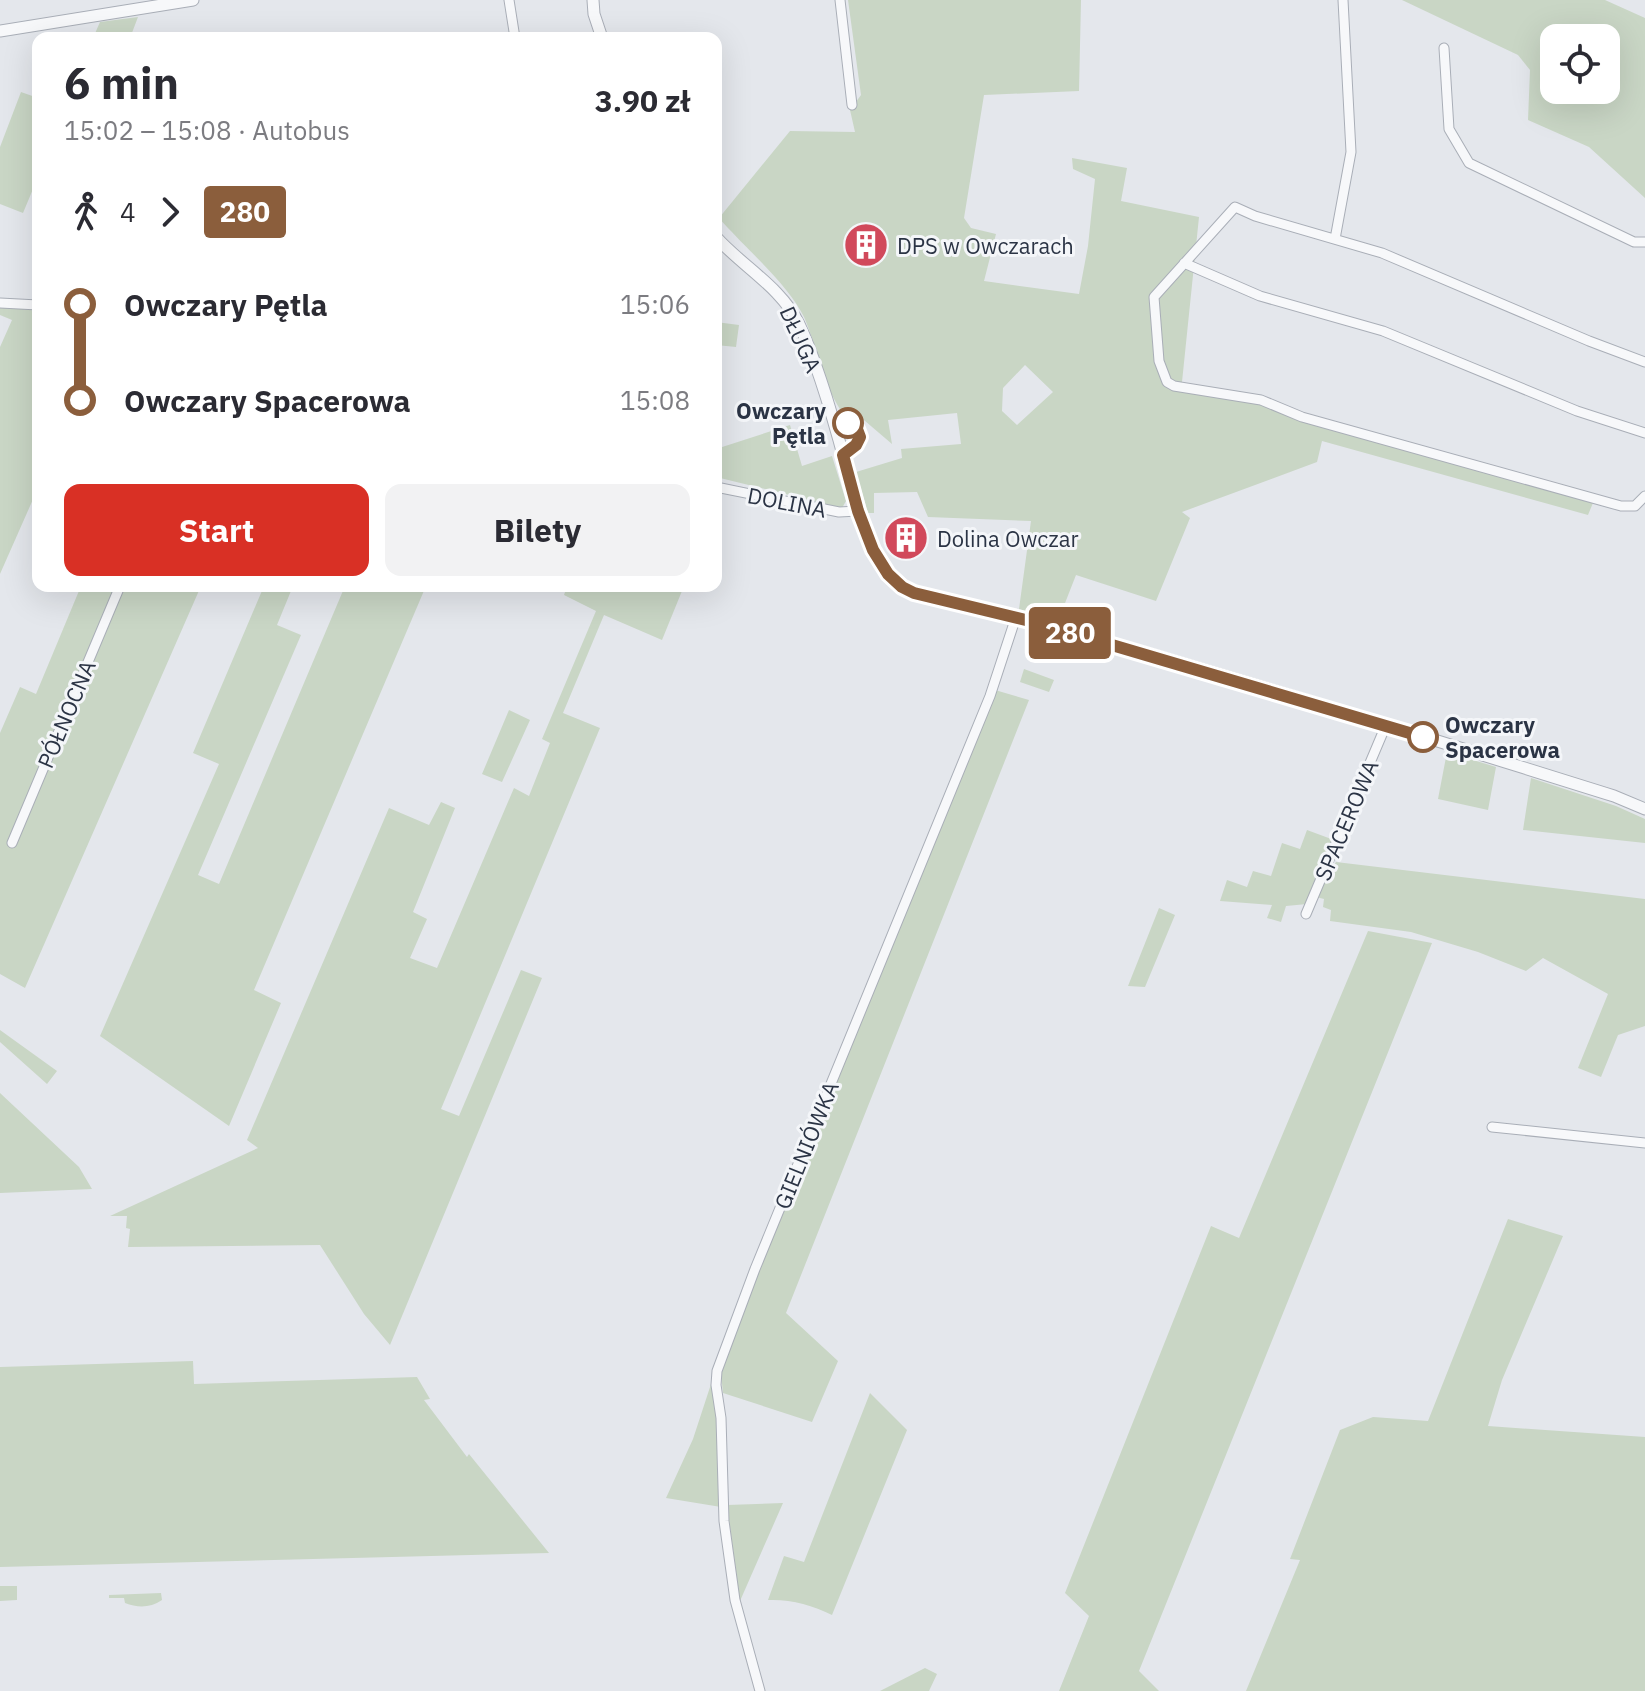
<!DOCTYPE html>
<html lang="pl">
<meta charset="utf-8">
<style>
:root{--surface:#fff;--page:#f2f2f3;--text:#2b2b33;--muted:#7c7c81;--accent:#d93025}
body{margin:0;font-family:"IBM Plex Sans",sans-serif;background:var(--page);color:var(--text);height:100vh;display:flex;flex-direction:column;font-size:30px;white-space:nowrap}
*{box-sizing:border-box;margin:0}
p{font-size:26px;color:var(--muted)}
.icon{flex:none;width:44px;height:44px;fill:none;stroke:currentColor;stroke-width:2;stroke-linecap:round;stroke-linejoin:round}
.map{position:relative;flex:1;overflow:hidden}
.side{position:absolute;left:32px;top:32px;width:690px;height:560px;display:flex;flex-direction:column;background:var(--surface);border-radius:16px;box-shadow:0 8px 32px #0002}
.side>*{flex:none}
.badge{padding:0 16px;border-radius:6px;font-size:28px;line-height:52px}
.fabs{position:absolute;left:1540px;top:24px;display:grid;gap:16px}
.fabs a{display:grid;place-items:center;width:80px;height:80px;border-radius:16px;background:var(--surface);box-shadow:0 8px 32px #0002;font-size:40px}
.map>.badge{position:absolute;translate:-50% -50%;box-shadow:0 0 0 4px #fff}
.legs{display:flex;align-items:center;gap:12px;height:88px;padding:0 32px;font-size:26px}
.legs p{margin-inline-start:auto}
.head{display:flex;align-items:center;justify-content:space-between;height:136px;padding:0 32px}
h1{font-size:44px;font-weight:700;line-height:60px}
.cta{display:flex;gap:16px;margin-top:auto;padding:16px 32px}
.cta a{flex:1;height:92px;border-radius:16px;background:var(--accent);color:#fff;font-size:32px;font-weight:700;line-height:92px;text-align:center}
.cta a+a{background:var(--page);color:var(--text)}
ul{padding:0 32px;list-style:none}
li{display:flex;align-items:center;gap:28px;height:96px;font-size:30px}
li i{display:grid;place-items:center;width:12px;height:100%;margin:0 10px;background:currentColor}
li i::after{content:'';width:20px;height:20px;margin:-10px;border:6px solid;border-radius:50%;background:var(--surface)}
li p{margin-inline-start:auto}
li:first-child i{background:linear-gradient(#0000 50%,currentColor 0)}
li:last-child i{background:linear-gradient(currentColor 50%,#0000 0)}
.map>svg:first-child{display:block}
.green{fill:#c9d6c5;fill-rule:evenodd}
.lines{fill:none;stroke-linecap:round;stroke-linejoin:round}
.minor-casing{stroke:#a9aeb7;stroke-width:11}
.tertiary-casing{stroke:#a9aeb7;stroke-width:13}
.minor{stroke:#f7f8fa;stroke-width:9}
.tertiary{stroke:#f7f8fa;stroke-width:11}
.line-1-casing{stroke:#fff;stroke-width:18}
.line-1{stroke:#8b5e3c;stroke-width:12}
.stop-1-dot{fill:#fff;stroke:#8b5e3c;stroke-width:4}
.labels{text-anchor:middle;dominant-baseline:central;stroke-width:6;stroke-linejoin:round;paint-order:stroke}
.poi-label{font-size:22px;fill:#2b3445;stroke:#f4f6f9;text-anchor:start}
.street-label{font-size:22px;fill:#2b3445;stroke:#f4f6f9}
.stop-label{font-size:22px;font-weight:bold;fill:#2b3445;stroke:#f4f6f9;text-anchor:end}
</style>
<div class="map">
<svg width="1645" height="1691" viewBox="0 0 1645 1691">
<rect width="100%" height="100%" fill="#e4e7ec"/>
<path class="green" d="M848,0H1081L1079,91L984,95L964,218L971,228L996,234L984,281L1079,294L1088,246L1095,179L1073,169L1072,158L1127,168L1121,201L1199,217L1182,382L1595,498L1588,515L1322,441L1317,462L1182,512L1190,518L1156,601L1076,575L1058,621L1019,609L1031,521L928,517L917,492L874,493V513H868L856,472L902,458L901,449L961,444L957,413L888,420L892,444L851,409L844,415C823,386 818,349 804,317C788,284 744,247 719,218L790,131L855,132L850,110L861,95ZM1025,365L1053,392L1017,425L1002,411L1003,388Z
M1402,0H1605L1645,18V198L1589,147L1528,120L1530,70L1518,55ZM1554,38H1606V90H1554Z
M138,17L130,38H93L100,22Z
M21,92L38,98V177L23,213L0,204V147Z
M0,306L38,311V488L0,574V347L12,320L0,315Z
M716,322L739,325L736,347L716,345Z
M790,425L802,466L832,456L846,501L842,508L716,477V449Z
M81,586H201L25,988L0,974V733L20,687L36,694Z
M264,586H293L277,625L301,635L198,875L219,884L345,586H426L254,990L281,1003L229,1126L100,1036L219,764L193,753Z
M567,586H684L662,640L604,615L563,713L600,728L441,1109L459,1116L521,970L542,978L390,1345L364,1314L320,1245L128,1247L130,1229L126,1228L127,1216H110L258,1148L247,1140L389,808L429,825L441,802L455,808L413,912L427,919L410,958L437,968L514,788L529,796L550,743L542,739L596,611L564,595Z
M1032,629L1073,642L1068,657L1027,644Z
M1024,669L1054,680L1049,692L1020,682Z
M995,690L1029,700L786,1313L838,1361L812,1422L723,1393L721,1374L753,1281Z
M509,710L530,720L502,782L482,774Z
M1447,752L1496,767L1488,810L1438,799Z
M1531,778L1616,806L1645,819V843L1523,830Z
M1307,830L1334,840L1307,904L1286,906L1281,922L1267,918L1272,905L1220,901L1227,880L1247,887L1253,871L1271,876L1282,843L1300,849Z
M1336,862L1645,899V1026L1618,1035L1601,1077L1578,1068L1608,994L1543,958L1526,971L1478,952L1411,932L1330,921L1331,910L1323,907L1324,899L1316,897Z
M1159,908L1175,915L1145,987L1128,986Z
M1368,931L1432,943L1139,1671L1159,1691H1059L1089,1616L1065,1593L1211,1226L1239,1238Z
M0,1030L57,1071L47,1084L0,1042Z
M0,1093L79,1167L92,1189L0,1193Z
M1508,1219L1563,1236L1502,1380L1488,1426L1645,1437V1691H1246L1300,1560L1290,1559L1340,1430L1373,1417L1428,1421Z
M193,1361L194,1384L417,1377L430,1399L424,1400L467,1457L469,1454L549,1553L0,1567V1367Z
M712,1381L716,1405L721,1507L666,1498L693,1439Z
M870,1393L907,1430L832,1615C812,1605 790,1599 768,1600L784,1556L804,1562Z
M783,1503L740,1601L727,1505Z
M0,1586H17V1600L0,1601Z
M161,1593L162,1600C150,1608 138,1608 125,1603L124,1598H109V1595Z
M925,1668L937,1674L929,1691H880Z"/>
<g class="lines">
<g class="minor-casing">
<path id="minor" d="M509,0L515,38
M840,0L852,105
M1444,48L1449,129L1469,163L1634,242H1645
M1335,239L1351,152L1343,0
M1184,263L1260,296L1383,331L1577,411L1645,433
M0,303L38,305
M1645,362L1589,341L1382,253L1255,216L1235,207L1154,297L1159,361L1167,382L1174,386L1261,400L1302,417L1621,506H1635L1645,496
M716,487L839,512L858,511
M12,843L120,586
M1306,914L1386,725
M1492,1127L1645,1143
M760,1691L735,1600L724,1521L721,1418L716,1385L717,1371L755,1269L990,696L1016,617"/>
</g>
<g class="tertiary-casing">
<path id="tertiary" d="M593,0L594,14L602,38
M0,31L193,0
M716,237C743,267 781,287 799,324C817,362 834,421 845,462C855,500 863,543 888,574C911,602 986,609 1023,619C1222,672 1418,735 1614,796L1645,809"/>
</g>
<use href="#minor" class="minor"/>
<use href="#tertiary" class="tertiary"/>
</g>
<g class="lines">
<g class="line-1-casing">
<path id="line-1" d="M848,423L857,429L860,437L856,445L843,455L858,511L873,550L888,574L902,587L914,593L1034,622L1423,737"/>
</g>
<use href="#line-1" class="line-1"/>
</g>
<defs>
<g id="building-disc" transform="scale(2.3)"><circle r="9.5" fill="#d1495b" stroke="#f4f6f9"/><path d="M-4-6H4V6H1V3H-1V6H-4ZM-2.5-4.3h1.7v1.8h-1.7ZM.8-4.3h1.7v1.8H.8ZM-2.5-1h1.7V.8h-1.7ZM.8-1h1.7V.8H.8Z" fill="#fff"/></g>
</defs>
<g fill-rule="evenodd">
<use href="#building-disc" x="866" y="245"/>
<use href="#building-disc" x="906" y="538"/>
</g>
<g class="stop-1-dot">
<circle cx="848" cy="423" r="14"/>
<circle cx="1423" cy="737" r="14"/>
</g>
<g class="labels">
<g class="poi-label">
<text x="897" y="245">DPS w Owczarach</text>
<text x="937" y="538">Dolina Owczar</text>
</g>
<g class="street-label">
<text transform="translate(801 339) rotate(66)">DŁUGA</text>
<text transform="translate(787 502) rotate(11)">DOLINA</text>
<text transform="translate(66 714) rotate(-67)">PÓŁNOCNA</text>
<text transform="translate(1346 820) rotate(-67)">SPACEROWA</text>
<text transform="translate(806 1145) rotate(-68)">GIELNIÓWKA</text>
</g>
<g class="stop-label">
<text x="826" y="410">Owczary<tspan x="826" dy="25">Pętla</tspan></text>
<text x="1445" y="724" text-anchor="start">Owczary<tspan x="1445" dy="25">Spacerowa</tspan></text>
</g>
</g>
</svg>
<div class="fabs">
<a><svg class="icon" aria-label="locate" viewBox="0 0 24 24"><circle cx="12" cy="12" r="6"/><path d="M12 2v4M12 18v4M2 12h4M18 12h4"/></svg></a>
</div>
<b class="badge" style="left:1070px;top:633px;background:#8b5e3c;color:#fff">280</b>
<section class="side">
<div class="head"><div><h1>6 min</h1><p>15:02 – 15:08 · Autobus</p></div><b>3.90 zł</b></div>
<div class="legs"><svg class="icon" aria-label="walk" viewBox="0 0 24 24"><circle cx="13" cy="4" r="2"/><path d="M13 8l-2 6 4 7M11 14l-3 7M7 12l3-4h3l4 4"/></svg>4<svg class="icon" aria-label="forward" viewBox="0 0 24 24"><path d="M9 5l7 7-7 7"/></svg><b class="badge" style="background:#8b5e3c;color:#fff">280</b></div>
<ul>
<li><i style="color:#8b5e3c"></i><b>Owczary Pętla</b><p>15:06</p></li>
<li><i style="color:#8b5e3c"></i><b>Owczary Spacerowa</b><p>15:08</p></li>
</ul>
<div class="cta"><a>Start</a><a>Bilety</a></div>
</section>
</div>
